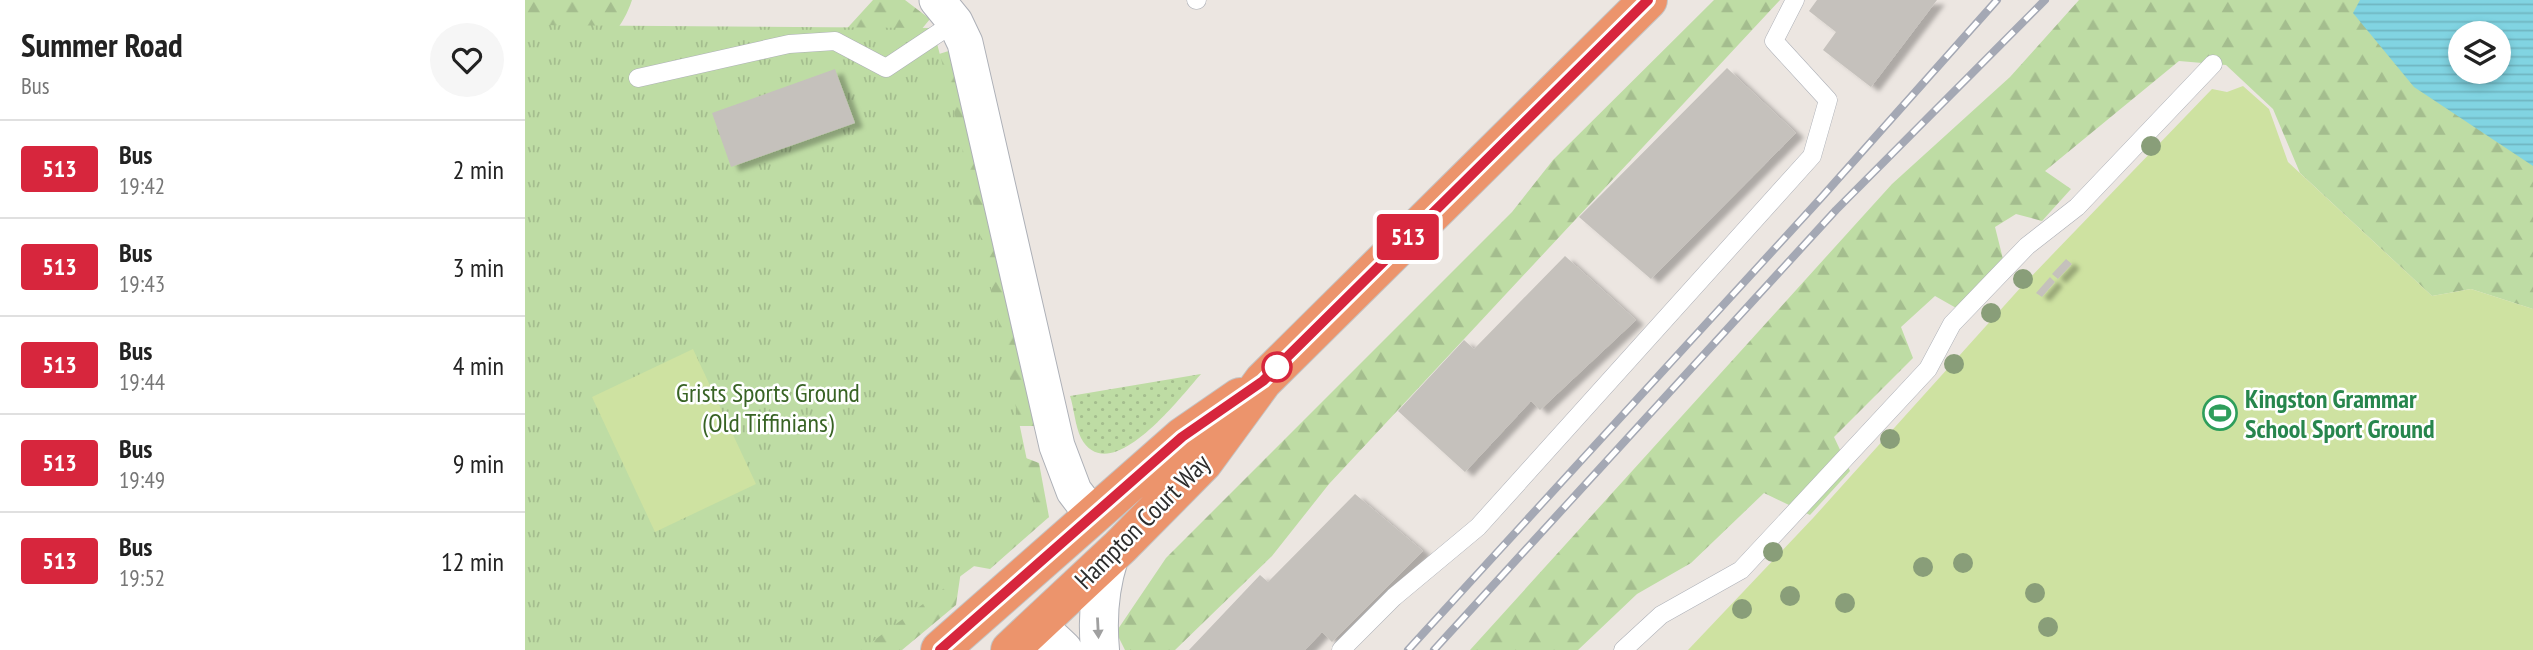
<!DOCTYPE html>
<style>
:root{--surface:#fff;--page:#f6f6f6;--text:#222;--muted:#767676;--line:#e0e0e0}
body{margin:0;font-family:"PT Sans Narrow",sans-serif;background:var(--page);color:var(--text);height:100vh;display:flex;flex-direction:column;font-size:26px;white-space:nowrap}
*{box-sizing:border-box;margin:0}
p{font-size:23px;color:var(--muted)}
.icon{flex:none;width:38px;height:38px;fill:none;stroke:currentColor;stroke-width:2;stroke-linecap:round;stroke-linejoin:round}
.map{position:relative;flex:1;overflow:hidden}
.details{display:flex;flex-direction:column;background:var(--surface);width:525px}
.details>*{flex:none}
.badge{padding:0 14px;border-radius:5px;font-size:24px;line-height:46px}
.tools{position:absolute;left:1923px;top:21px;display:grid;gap:14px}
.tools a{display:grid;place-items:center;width:63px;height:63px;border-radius:50%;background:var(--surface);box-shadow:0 4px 10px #0003;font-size:35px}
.map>.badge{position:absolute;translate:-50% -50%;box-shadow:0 0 0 4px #fff}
.round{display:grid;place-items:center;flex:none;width:74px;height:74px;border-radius:37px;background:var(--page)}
.headline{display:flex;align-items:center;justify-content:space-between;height:119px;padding:0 21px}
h1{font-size:33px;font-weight:700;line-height:52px}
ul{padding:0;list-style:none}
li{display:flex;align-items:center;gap:21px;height:98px;padding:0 21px;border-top:2px solid var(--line)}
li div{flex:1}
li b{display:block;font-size:26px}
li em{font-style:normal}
li .badge{min-width:77px;font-weight:700;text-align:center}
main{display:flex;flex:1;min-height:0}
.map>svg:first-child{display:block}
.grass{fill:url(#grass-dots)}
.forest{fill:url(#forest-firs);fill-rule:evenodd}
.park{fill:url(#park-tufts)}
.pitch{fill:#cee2a1}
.water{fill:url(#water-rules);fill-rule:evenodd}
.building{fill:#c5c1bc;filter:url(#shadow)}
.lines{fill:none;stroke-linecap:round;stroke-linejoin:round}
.lane-casing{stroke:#adb0b7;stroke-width:19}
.street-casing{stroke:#adb0b7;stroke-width:37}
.secondary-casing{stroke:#adb0b7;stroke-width:40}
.highway-casing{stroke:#c4c4c4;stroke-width:40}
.lane{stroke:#fff;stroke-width:18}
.street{stroke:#fff;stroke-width:35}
.secondary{stroke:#fff;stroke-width:38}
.highway{stroke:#ec946c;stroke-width:38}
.rail-casing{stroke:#a4a8b4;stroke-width:8}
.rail{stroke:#fff;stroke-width:5;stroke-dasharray:16;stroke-linecap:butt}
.tree{fill:#899e79}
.oneway{fill:#a0a0a0}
.line-casing{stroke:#fff;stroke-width:16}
.line{stroke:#d7263d;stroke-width:10}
.stop-dot{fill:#fff;stroke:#d7263d;stroke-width:3.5}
.labels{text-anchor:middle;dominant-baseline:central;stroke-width:5;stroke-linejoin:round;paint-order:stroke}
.park-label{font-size:26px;fill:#386324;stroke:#fff}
.leisure-label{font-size:26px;font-weight:bold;fill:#27864d;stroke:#fff;text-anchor:start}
.street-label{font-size:26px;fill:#2d2d2d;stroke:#fff}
</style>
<main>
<section class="details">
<div class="headline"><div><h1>Summer Road</h1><p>Bus</p></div><a class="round"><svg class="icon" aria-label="heart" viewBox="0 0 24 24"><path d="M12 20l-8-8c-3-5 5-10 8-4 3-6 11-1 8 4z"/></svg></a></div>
<ul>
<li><span class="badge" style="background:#d7263d;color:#fff">513</span><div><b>Bus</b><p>19:42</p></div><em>2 min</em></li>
<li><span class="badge" style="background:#d7263d;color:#fff">513</span><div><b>Bus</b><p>19:43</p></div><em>3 min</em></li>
<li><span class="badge" style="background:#d7263d;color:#fff">513</span><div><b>Bus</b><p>19:44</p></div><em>4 min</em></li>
<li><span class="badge" style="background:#d7263d;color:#fff">513</span><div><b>Bus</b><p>19:49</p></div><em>9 min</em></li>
<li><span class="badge" style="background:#d7263d;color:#fff">513</span><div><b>Bus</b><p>19:52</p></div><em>12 min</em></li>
</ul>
</section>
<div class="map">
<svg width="2008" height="650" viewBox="0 0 2008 650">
<defs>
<pattern id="grass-dots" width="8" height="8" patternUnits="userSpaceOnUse" patternTransform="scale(1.75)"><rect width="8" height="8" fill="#bedca4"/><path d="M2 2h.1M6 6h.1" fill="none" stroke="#a4bd8e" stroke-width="1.8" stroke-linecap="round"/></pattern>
<pattern id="forest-firs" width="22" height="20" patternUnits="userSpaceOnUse" patternTransform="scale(1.75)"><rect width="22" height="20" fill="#bedca4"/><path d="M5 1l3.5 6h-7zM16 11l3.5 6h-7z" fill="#a4bd8e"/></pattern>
<pattern id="park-tufts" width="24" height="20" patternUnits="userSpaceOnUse" patternTransform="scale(1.75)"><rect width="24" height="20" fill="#bedca4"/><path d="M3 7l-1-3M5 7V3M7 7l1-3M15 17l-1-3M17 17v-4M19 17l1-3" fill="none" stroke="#a4bd8e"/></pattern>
<pattern id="water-rules" width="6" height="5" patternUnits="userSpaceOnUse" patternTransform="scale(1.75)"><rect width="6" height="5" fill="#81d4e2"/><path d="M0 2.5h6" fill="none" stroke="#70b6c2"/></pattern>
<filter id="shadow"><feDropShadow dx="8" dy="4.5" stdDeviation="2" flood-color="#0004"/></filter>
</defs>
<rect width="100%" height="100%" fill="#ece6e1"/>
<path class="grass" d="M676,374C657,395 585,491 556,438C550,426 549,408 545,396Z"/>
<path class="forest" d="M0,0H107C89,54 48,60 0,75Z
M348,0H380L405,19L382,47L316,35Z
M1189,0H1255L804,484L747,556L650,650H600L591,632L641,558L987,212L1028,160Z
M1554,0H2008V309L1946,289L1907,296L1775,173L1748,109L1701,65L1654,61L1520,171L1546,189L1517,221L1491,214L1470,227L1479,263L1440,313L1410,296L1376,327L1388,358L1309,437L1325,471L1285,515L1239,493L1166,563L1112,594L1053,650H945L1367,184L1485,77ZM1936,33H1974V72H1936Z
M430,49L515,426H485L398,59Z
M475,448L514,463L524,517L465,569L437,564L431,605L377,650H296Z"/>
<path class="park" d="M0,25L408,28L427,101L514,518L336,650H0Z"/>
<path class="pitch" d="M1718,86L1744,109L1763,162L1907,296L1946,289L2008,309V650H1163L1289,517L1497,286L1687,89L1702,92Z
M168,349L231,484L130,532L67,397Z"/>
<path class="water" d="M1835,0H2008V166L1889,87L1828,13ZM1936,33H1974V72H1936Z"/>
<path class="building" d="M1292,0H1412L1346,87L1298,50L1311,32L1284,11Z
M1202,68L1271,133L1126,279L1054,217Z
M310,69L330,123L206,167L187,113Z
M1040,256L1111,320L1015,410L1006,401L940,472L873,411L939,340L949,349Z
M1541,259L1547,264L1533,279L1527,274Z
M1525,277L1530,282L1517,297L1511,293Z
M830,494L898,551L807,642L797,632L780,650H664L735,575L743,582Z"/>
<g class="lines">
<g class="lane-casing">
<path id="lane" d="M671,0H672
M113,78L264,44L310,41L361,68L430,22
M816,650L869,597L953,527L1287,156L1303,100L1249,41L1270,0
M1098,650L1136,615L1216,570L1403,369L1427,324L1502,246L1552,207L1688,64"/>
</g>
<g class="street-casing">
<path id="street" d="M412,0L430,22L440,43L532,446L549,491L568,516"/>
</g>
<g class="secondary-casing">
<path id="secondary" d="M502,635C519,628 525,638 538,650
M575,650C572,617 574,589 584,558"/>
</g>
<g class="highway-casing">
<path id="highway" d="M415,650L657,437L715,397
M485,650L595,547L678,463L738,381L1123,0"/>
</g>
<use href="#lane" class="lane"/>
<use href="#street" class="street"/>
<use href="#secondary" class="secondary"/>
<use href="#highway" class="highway"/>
<g class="rail-casing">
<path id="rail" d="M883,650L1296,198L1472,0
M909,650L1311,210L1520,0"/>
</g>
<use href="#rail" class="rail"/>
</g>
<g class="tree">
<circle cx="1626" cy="146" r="10"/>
<circle cx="1498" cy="279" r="10"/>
<circle cx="1466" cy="313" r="10"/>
<circle cx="1429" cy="364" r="10"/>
<circle cx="1365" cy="439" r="10"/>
<circle cx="1248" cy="552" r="10"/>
<circle cx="1438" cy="563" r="10"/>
<circle cx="1398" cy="567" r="10"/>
<circle cx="1510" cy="593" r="10"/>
<circle cx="1265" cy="596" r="10"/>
<circle cx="1320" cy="603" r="10"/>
<circle cx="1217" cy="609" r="10"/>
<circle cx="1523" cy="627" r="10"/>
</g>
<defs><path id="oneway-solid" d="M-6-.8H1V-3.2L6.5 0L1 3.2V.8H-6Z" transform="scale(1.75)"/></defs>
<use class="oneway" href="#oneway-solid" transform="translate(573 628) rotate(87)"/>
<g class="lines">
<g class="line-casing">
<path id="line" d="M415,650L657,437L738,381L1123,0"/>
</g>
<use href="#line" class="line"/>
</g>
<defs>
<g id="stadium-ring" transform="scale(1.75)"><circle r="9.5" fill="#fff" stroke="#2e9e5b" stroke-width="1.5"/><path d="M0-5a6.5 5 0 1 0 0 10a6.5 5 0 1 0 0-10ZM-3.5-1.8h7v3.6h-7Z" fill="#2e9e5b"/></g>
</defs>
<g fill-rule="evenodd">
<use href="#stadium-ring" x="1695" y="413"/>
</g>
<circle class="stop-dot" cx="752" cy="367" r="14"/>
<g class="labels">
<g class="park-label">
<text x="243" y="392">Grists Sports Ground<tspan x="243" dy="30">(Old Tiffinians)</tspan></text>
</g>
<g class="leisure-label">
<text x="1720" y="398">Kingston Grammar<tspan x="1720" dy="30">School Sport Ground</tspan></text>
</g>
<g class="street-label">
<text transform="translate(617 521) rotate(-45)">Hampton Court Way</text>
</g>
</g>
</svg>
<div class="tools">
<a><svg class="icon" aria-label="layers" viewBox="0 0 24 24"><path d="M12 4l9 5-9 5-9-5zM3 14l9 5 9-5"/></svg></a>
</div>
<b class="badge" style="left:883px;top:237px;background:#d7263d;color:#fff">513</b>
</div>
</main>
